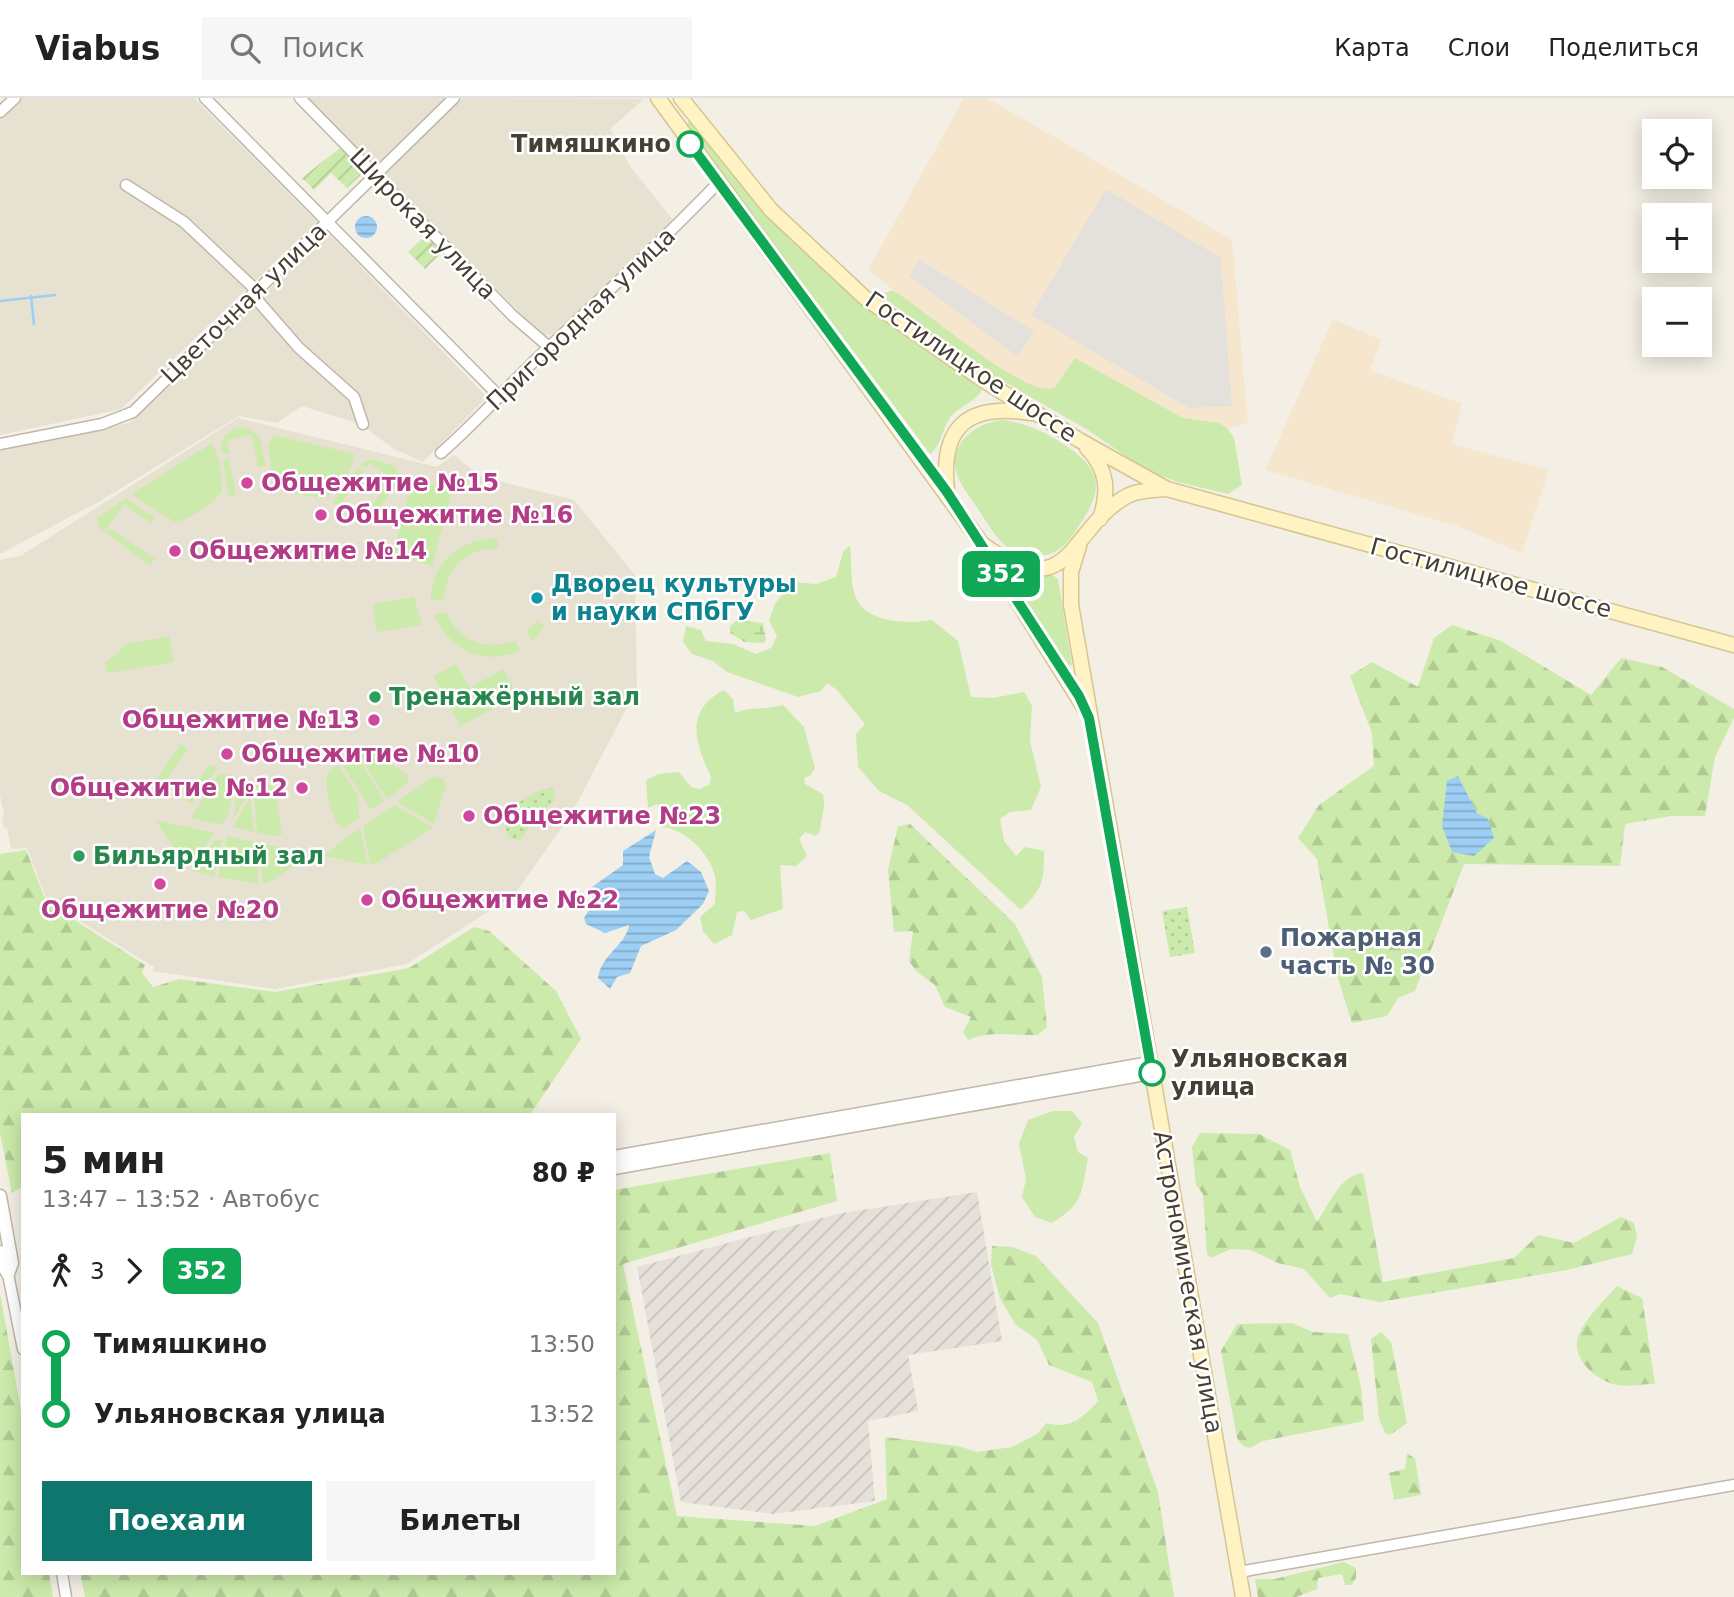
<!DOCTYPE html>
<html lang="ru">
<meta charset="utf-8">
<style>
:root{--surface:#fff;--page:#f6f6f6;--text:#222;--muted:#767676;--line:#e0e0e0;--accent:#0f766e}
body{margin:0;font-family:"DejaVu Sans",sans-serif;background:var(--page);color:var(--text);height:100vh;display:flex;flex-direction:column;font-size:26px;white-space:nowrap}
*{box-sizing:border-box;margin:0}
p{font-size:23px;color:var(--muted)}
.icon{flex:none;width:38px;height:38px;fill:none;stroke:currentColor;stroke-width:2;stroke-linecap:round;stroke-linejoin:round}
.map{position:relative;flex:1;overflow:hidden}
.sheet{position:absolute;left:21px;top:1015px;width:595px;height:462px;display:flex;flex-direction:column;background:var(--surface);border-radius:0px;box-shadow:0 4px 18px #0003}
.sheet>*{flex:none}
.badge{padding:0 14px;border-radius:10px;font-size:24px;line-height:46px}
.tools{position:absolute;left:1642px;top:21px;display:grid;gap:14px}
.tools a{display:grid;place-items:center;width:70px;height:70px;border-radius:0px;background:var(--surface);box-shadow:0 4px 18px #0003;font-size:35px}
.map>.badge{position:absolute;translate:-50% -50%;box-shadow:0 0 0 4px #fff}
.legs{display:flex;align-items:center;gap:10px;height:77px;padding:0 21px;font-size:23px}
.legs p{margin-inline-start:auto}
.headline{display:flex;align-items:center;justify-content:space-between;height:119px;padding:0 21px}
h1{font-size:38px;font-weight:700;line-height:52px}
.button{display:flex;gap:14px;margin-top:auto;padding:14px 21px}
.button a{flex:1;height:80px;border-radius:0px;background:var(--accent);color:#fff;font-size:28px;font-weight:700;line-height:80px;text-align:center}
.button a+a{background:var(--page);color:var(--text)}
ul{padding:0 21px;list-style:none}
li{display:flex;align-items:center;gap:24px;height:70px;font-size:26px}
li i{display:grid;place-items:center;width:10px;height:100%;margin:0 9px;background:currentColor}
li i::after{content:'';width:18px;height:18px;margin:-9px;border:5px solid;border-radius:50%;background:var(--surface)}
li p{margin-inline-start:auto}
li:first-child i{background:linear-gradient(#0000 50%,currentColor 0)}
li:last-child i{background:linear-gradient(currentColor 50%,#0000 0)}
header{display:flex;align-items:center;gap:42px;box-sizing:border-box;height:98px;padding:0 35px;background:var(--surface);border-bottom:2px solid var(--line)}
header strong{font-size:33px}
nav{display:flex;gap:38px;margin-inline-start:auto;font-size:24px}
.search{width:490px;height:63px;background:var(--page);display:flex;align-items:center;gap:18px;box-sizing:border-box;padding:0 24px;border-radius:0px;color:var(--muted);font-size:26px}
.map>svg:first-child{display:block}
.residential{fill:#e7e1d2}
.commercial{fill:#f7e6ce}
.industrial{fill:url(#industrial-furrows)}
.grass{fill:#cceaab}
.forest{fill:url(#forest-firs);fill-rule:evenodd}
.wetland{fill:url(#wetland-marsh)}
.park{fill:url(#park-dots)}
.garden{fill:url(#garden-furrows)}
.parking{fill:#e4e1dd}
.water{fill:url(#water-rules)}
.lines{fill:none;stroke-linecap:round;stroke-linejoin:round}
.stream{stroke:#9dcef4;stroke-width:2.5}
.minor-casing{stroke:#bfb7a7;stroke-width:13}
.tertiary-casing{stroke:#bfb7a7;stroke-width:15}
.secondary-casing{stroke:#d6c592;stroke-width:17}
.minor{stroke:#fff;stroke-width:10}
.tertiary{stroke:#fff;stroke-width:12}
.secondary{stroke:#fff2c3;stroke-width:14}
.line-1-casing{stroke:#fff;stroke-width:16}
.line-1{stroke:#10a855;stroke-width:10}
.stop-1-dot{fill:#fff;stroke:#10a855;stroke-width:3.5}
.hotel-dot{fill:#d1479c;stroke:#fff;stroke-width:2.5}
.culture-dot{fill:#0f9aa8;stroke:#fff;stroke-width:2.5}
.leisure-dot{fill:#2e9e5b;stroke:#fff;stroke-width:2.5}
.service-dot{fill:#5c6f8a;stroke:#fff;stroke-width:2.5}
.labels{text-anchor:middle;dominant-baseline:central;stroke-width:5;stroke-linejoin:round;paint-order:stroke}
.stop-label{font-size:24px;font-weight:bold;fill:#463f34;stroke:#fff;text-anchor:end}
.street-label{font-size:24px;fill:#463f34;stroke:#fff}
.hotel-label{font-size:24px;font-weight:bold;fill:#b23c85;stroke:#fff;text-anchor:start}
.culture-label{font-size:24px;font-weight:bold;fill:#0d838f;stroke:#fff;text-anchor:start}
.leisure-label{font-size:24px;font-weight:bold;fill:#27864d;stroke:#fff;text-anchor:start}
.service-label{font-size:24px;font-weight:bold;fill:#4e5e75;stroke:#fff;text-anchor:start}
</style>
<header>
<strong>Viabus</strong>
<div class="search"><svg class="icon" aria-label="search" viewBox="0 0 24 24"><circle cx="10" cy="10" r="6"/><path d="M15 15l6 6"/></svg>Поиск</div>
<nav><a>Карта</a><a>Слои</a><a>Поделиться</a></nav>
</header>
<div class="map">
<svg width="1734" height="1499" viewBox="0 0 1734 1499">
<defs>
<pattern id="industrial-furrows" width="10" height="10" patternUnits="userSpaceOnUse" patternTransform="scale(1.75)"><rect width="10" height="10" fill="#e5e0d9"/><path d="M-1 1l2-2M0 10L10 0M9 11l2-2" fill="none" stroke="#c6c1bb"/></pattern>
<pattern id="forest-firs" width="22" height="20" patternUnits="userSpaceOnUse" patternTransform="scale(1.75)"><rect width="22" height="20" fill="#cceaab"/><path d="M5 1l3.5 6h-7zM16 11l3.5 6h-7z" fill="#b1ca94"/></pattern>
<pattern id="wetland-marsh" width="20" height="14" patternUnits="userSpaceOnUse" patternTransform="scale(1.75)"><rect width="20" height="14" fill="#cceaab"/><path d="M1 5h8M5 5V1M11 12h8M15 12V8" fill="none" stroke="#b1ca94"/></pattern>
<pattern id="park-dots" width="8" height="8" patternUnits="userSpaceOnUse" patternTransform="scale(1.75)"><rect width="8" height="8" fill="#cceaab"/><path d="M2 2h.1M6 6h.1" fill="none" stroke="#b1ca94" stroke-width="1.8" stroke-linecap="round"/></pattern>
<pattern id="garden-furrows" width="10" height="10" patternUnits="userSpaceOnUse" patternTransform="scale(1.75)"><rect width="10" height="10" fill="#cceaab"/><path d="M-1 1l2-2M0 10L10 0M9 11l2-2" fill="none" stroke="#b1ca94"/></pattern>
<pattern id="water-rules" width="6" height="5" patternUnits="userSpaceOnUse" patternTransform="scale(1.75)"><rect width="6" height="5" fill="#9dcef4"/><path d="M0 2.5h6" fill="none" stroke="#82a9c6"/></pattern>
</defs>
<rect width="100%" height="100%" fill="#f3efe4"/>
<path class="residential" d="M19,0H194L317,124L121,311L0,337V19Z
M306,0H446L374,70Z
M463,0L644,1L610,31L630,68L673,122L637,163L556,236L542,237L384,77Z
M328,135L487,299L423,364L394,351L360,326L302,308L277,325L239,318L100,403L0,456V353L129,325Z
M238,320L437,369L454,357L482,379L574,402L635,477L637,590L572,715L514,797L407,866L275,891L153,873L154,869L52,806L45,797L27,750L11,751L7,730H4L2,723L4,716L0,697V462L20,458Z"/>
<path class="commercial" d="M964,0H987L1232,142L1248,325L1228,330L1052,298L1000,276L868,172Z
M1333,221L1382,242L1370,272L1462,306L1452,346L1549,372L1522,455L1457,428L1265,372Z"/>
<path class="industrial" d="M977,1094L1002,1243L908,1257L918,1313L868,1323L875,1403L773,1416L681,1404L637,1169L837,1116Z"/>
<path class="grass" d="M691,23L776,127L830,178L982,292C975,304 962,307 952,317C942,329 942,347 930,356L684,27Z
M892,192C919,206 1029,305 1055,289L1075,260L1183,320L1219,325L1227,330L1234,340L1242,387L1228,396L1178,384L1146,372L1088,332L973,266L887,202L885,195Z
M1003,322C1029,326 1045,334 1066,348C1102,372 1104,391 1080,426C1071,440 1063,453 1046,457C1036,459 1024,458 1015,454C999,446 990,429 980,414C972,401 960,388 956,373C949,343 979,324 1003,322Z
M244,329L259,338L266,368L258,369L252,337L227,342L229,356L221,354L223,339L235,330Z
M274,337L354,356C353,372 340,391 326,399C311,400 281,395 274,380C270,370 270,357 268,347Z
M212,345C217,355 226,383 221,394C215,406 187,422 175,424L138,401L133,395Z
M229,359L236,397L229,398L223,363Z
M372,361L394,368L399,376L398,384L370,365L366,370L360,366Z
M358,369L364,373L339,408L333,404Z
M413,381L452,392L432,468L393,457Z
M390,383L396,387L367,428L360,424Z
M126,401L155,419L151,425L124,406L104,434L99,430L97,419Z
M109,430L155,461L150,467L106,435Z
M498,440V451C467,449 446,471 444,501L431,503C430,464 462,440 498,440Z
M850,447C852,462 850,483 855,497C864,526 909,526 932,522L958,543L971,599L993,600L1024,594L1032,608L1030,643L1041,689L1031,712L1010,714L1000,721L1004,743L1016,758L1025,749L1044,753C1044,784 1043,790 1021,812L907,707L879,693L858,669L856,636L865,626L837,592L827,585L821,593L798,599L727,574L713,563L692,556L683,544L686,528L701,532L706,543L733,546L756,556L771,550L777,538L769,523L775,506L792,484L816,486L836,479L843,454Z
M1016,477H1052L1058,481L1072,567L1069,568L1014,485Z
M414,499L422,527L377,534L373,506Z
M447,514C457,543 486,553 515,543L520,553C483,568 450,552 434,517Z
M536,523L545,528L533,543L526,535Z
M169,538L174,564L107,575L105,565L127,546Z
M456,566L470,590L503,571L517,597L461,628L433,578Z
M724,592L733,601L735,615C750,608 766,612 783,607L804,629L815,670L811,677L804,680L805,686L823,696C826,710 821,719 820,733L816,738L805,734L799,741L807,758L796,768L780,767L783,811L751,822L744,813L737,814L732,837L714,846L703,833L700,819L715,806C715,798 717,787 715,778C710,756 684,729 661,729L663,716L657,706L648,710L646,682L659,676L679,674L691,689L700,691L710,686L711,679C695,644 684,613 724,592Z
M181,646L188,651L163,687L156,682Z
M367,651L375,653L408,678V685L387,701L357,655Z
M355,656L384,702L371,712L341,665Z
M210,666L217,670L192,706L185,702Z
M338,667L358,697L359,720L343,731C331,723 323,687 328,674Z
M224,676L237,679L228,717L221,727L191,720L217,678Z
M434,678L444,681L446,686L434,726L397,704Z
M240,679L249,683L250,692L233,721Z
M258,683L274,689L282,735L278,739L257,735L254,701Z
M250,699L254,734L233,729Z
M394,707L433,729L377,765L370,767L363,728Z
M159,723L215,735L188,770L157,725Z
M360,730L368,767L325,758V756Z
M227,738L255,744L259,786L218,779Z
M216,741L222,742L214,778L192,773Z
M259,745L300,753L304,760L273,782L263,786Z
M1053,1013H1072L1082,1025L1074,1039L1078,1054L1088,1060C1081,1096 1084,1105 1052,1125L1035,1119L1022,1099L1026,1081L1019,1046L1028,1022Z"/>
<path class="forest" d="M1452,527L1501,543L1591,597L1621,560L1662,569L1734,611V620L1715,659L1705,718H1671L1625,726L1620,768L1464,766L1415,893L1398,900L1387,918L1352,925L1337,877L1317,761L1298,740L1319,707L1374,668L1372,635L1350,578L1372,564L1418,589L1434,540ZM1458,679L1477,715L1442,728Z
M910,726L1015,826L1042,879L1047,929L1038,937C1012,938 993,932 968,942L963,934L971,919L945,909L935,887L916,873L909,863L913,833L894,834L888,772L898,728Z
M26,752L44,798L51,807L145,867L142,875L153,889L180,881L275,894L409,870L474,829L489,833L556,893L581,941L530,1017H23V1088L12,1095L0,1035V756Z
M1200,1035L1259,1036L1290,1052L1300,1089L1317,1124C1330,1106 1339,1078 1363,1075L1383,1184L1514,1160L1538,1137L1574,1145L1621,1119L1634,1125L1637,1139L1632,1156L1567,1172L1380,1204L1340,1196L1330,1200L1304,1171L1278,1165L1251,1152L1231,1151L1211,1160L1207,1156L1203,1096L1196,1087L1192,1049Z
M830,1055L837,1103L623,1166L677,1418L815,1428L887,1401L885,1339L958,1348L977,1354L1012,1349L1037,1336L1047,1325C1070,1332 1083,1320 1098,1303L1092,1284L1049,1267L1037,1242L1015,1226L1000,1200L991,1167L992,1148L1013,1149L1036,1158L1098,1225L1158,1394L1174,1499H85L80,1475H614V1092Z
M1617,1188L1642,1200L1655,1286C1643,1286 1628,1289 1617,1287C1595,1282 1569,1259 1579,1236C1587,1218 1605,1202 1617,1188Z
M0,1195L23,1324V1475H49L53,1499H0Z
M1292,1225L1313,1234L1348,1236L1361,1289L1364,1323L1263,1343L1250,1350L1243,1348L1237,1340L1221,1253L1237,1226Z
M1381,1234L1391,1244L1407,1325L1390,1337L1385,1335L1379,1320L1371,1241Z
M1407,1355L1415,1361L1421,1397L1394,1402L1389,1375L1405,1371Z
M1344,1464L1356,1470V1480L1352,1487H1345L1342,1476L1318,1480L1317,1491L1296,1499H1258L1255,1481H1275Z"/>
<path class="wetland" d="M737,522L763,525L766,542L763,545L744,544L730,535V528Z"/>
<path class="park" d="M553,690L555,703L543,713L519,743L509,739L505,729L512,708L542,691Z
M1187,809L1195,855L1170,859L1162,813Z"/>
<path class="garden" d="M340,50L363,75L347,90L331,75L314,92L302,80Z
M422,141L427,145L432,144L442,154L425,171L408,154Z"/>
<path class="parking" d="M1106,91L1221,160L1232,308L1189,310L1031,217Z
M919,161L1034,233L1018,259L909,178Z"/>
<path class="water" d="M355 129a11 11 0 1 1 22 0a11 11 0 1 1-22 0Z
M1458,678L1477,715L1488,721L1494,740L1474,758L1452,754L1442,728L1447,683Z
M656,732L649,759L655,776L663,780L687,763L701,774L709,793L703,806L676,832L641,848L630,875L617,879L610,891L598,880C601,857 626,847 629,827L605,835L586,826L584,820L593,805L592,789L623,767V753Z"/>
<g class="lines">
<path class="stream" d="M31,198L34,226
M0,203L55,197"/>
<g class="minor-casing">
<path id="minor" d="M205,0L499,298
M300,0L513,218L549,249
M0,14L15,0
M126,87L184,124L256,192
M252,196L299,250L354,299L363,326
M0,346L102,326L133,314L454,0
M441,355C479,322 511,284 548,250C606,196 663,142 718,85
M8,1176L23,1251
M1239,1474L1734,1387
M62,1475L66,1499"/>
</g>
<g class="tertiary-casing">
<path id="tertiary" d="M614,1059L1150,965
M614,1070L1151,975
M0,1098L12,1165L8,1176
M0,1154L2,1166L8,1176"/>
</g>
<g class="secondary-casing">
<path id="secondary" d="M658,0L982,446C1074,512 1067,429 1129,397C1140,392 1154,392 1166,391
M681,0L771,112L865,200L983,282L1079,342L1167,391L1734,547
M1087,350C1108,372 1109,393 1100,421
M947,392C940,328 968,305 1031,315
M1079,448L1071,474V507L1243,1499
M986,453L1085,611"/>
</g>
<use href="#minor" class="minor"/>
<use href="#tertiary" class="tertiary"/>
<use href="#secondary" class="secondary"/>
</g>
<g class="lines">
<g class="line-1-casing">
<path id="line-1" d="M690,46L947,394L1079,598L1089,620L1152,975"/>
</g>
<use href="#line-1" class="line-1"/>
</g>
<g class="stop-1-dot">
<circle cx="690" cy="46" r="12"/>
<circle cx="1152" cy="975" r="12"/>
</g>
<g class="hotel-dot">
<circle cx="247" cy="385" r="7"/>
<circle cx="321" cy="417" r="7"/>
<circle cx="175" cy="453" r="7"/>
<circle cx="374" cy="622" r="7"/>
<circle cx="227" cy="656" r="7"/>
<circle cx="302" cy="690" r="7"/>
<circle cx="469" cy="718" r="7"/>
<circle cx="160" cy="786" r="7"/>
<circle cx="367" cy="802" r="7"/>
</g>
<circle class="culture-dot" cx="537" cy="500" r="7"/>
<g class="leisure-dot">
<circle cx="375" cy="599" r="7"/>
<circle cx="79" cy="758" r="7"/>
</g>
<circle class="service-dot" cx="1266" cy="854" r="7"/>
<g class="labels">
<g class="stop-label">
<text x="671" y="46">Тимяшкино</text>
<text x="1171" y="961" text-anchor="start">Ульяновская<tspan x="1171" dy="28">улица</tspan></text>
</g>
<g class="street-label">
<text transform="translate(423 126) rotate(46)">Широкая улица</text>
<text transform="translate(244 205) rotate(-44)">Цветочная улица</text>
<text transform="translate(581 221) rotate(-44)">Пригородная улица</text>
<text transform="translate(971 269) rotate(34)">Гостилицкое шоссе</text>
<text transform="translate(1491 480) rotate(15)">Гостилицкое шоссе</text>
<text transform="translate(1188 1184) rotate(80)">Астрономическая улица</text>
</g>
<g class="hotel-label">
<text x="261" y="385">Общежитие №15</text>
<text x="335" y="417">Общежитие №16</text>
<text x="189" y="453">Общежитие №14</text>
<text x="360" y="622" text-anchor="end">Общежитие №13</text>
<text x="241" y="656">Общежитие №10</text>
<text x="288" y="690" text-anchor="end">Общежитие №12</text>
<text x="483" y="718">Общежитие №23</text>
<text x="381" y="802">Общежитие №22</text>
<text x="160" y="812" text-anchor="middle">Общежитие №20</text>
</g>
<g class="culture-label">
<text x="551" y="486">Дворец культуры<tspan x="551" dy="28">и науки СПбГУ</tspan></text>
</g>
<g class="leisure-label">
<text x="389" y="599">Тренажёрный зал</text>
<text x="93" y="758">Бильярдный зал</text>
</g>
<g class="service-label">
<text x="1280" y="840">Пожарная<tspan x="1280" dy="28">часть № 30</tspan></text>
</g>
</g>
</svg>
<div class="tools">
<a><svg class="icon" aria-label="locate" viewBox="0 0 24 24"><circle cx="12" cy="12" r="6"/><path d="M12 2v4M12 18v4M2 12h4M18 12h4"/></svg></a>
<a>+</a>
<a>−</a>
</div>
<b class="badge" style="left:1001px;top:476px;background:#10a855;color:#fff">352</b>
<section class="sheet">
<div class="headline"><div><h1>5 мин</h1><p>13:47 – 13:52 · Автобус</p></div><b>80 ₽</b></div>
<div class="legs"><svg class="icon" aria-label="walk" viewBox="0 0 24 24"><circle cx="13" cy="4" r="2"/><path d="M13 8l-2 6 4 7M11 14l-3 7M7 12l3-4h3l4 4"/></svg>3<svg class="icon" aria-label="forward" viewBox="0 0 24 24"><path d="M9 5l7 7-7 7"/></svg><b class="badge" style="background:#10a855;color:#fff">352</b></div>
<ul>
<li><i style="color:#10a855"></i><b>Тимяшкино</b><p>13:50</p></li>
<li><i style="color:#10a855"></i><b>Ульяновская улица</b><p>13:52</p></li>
</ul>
<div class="button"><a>Поехали</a><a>Билеты</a></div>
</section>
</div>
